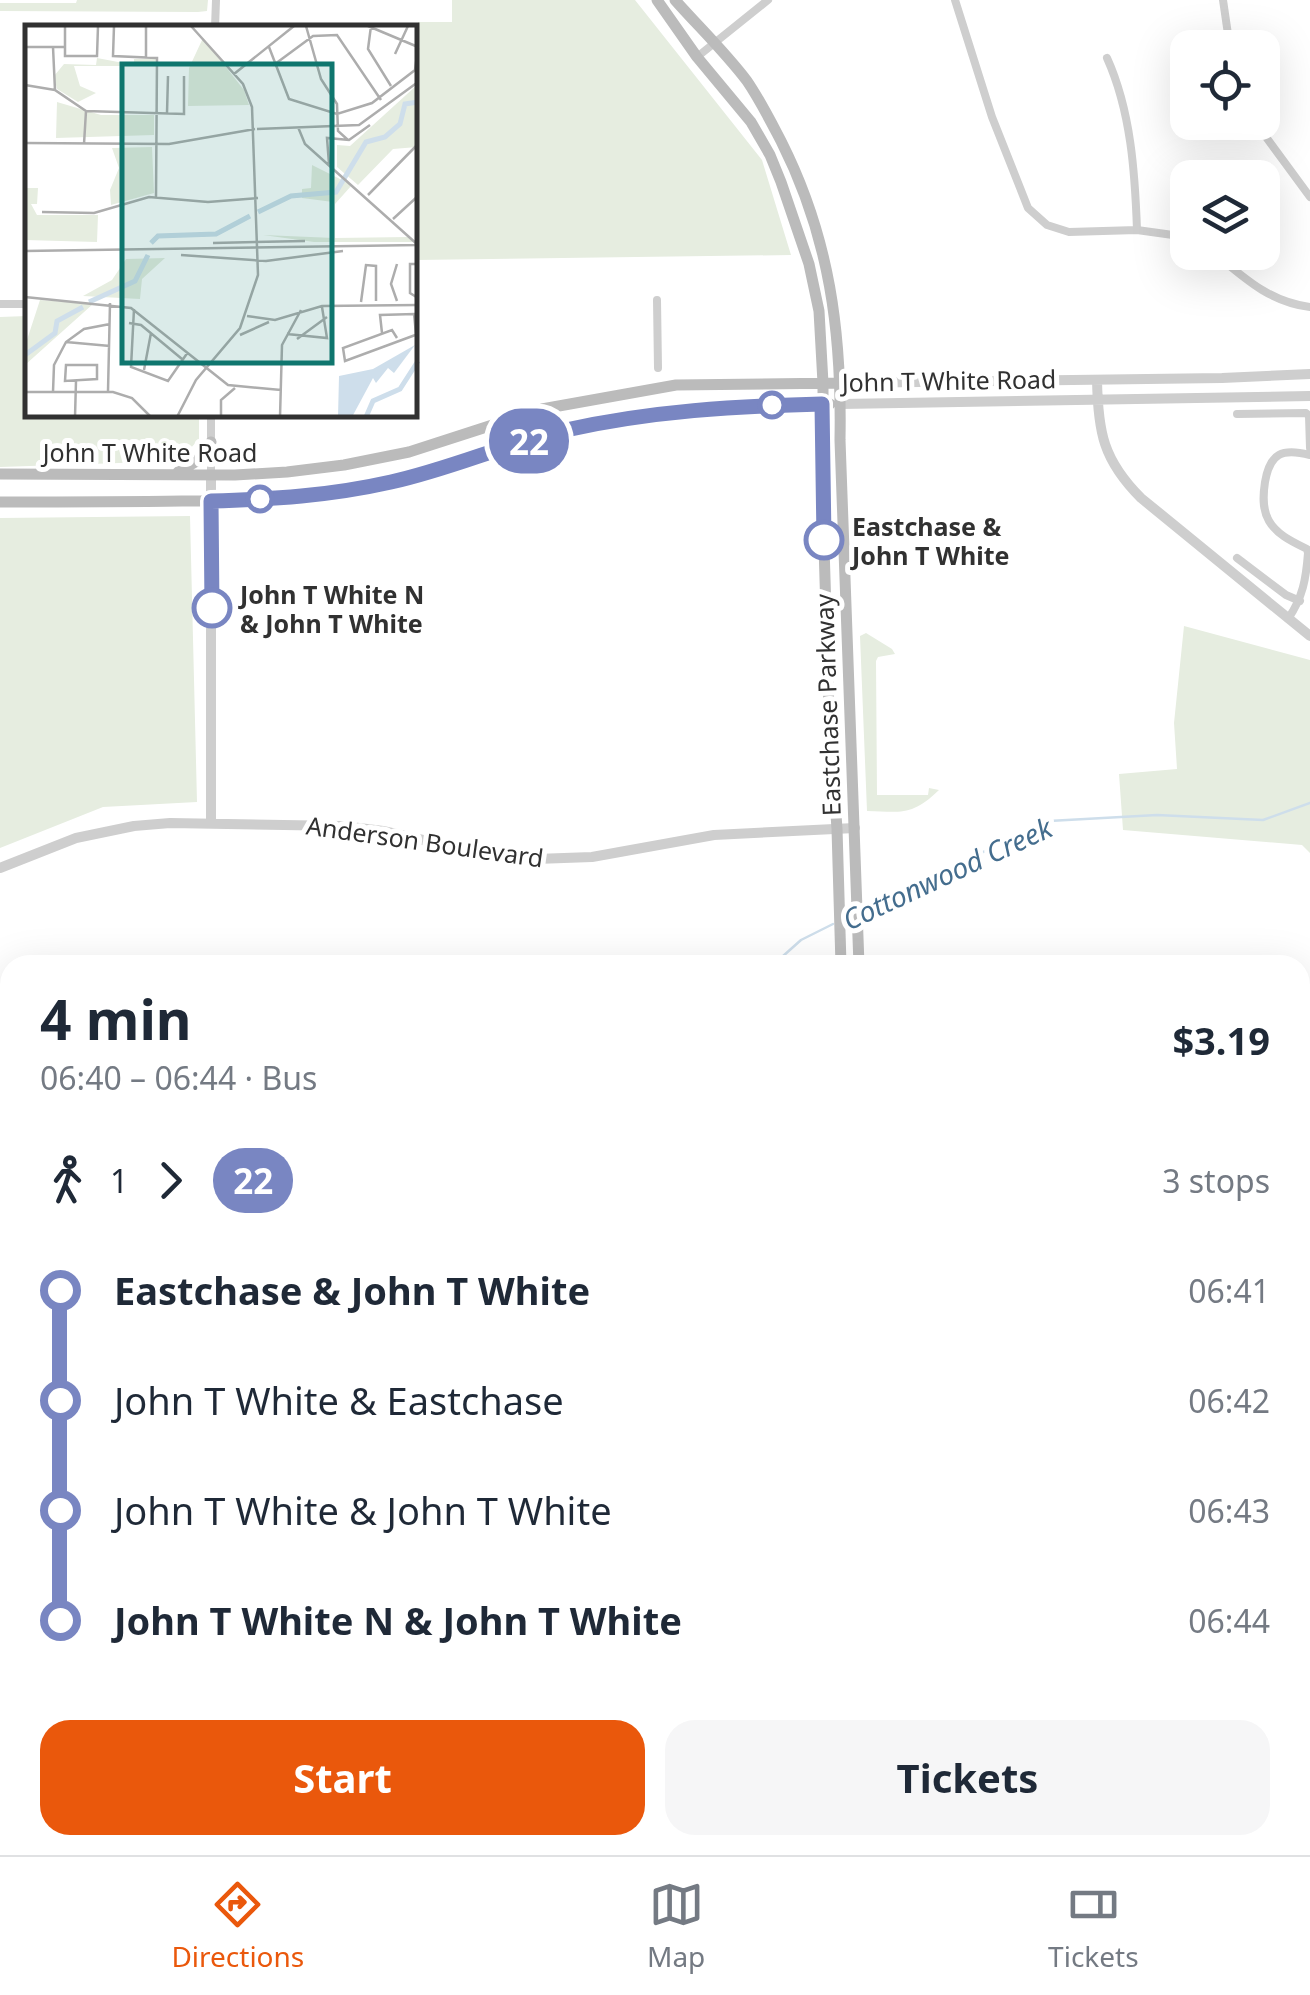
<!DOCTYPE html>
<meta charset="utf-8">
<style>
:root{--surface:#fff;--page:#f6f6f7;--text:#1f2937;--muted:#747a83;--line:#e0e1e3;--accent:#ea580c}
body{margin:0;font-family:"Noto Sans",sans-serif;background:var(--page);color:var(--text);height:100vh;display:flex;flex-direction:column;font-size:38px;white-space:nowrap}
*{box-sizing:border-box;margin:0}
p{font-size:32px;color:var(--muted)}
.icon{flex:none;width:55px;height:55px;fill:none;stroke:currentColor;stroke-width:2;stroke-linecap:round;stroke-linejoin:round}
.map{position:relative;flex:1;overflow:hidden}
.details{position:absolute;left:0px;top:955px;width:1310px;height:900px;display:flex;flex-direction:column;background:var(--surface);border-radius:30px 30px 0 0;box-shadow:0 10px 40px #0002}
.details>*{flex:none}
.badge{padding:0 20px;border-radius:32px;font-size:35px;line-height:65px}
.fabs{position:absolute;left:1170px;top:30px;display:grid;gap:20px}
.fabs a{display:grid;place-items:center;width:110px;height:110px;border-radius:20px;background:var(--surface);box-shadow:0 10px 40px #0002;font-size:50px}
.map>.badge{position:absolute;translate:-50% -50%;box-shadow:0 0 0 5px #fff}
.legs{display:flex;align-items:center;gap:15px;height:110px;padding:0 40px;font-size:32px}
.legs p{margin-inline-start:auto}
.summary{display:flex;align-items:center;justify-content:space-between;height:170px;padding:0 40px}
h1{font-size:55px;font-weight:700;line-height:75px}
.button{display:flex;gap:20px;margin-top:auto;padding:20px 40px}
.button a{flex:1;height:115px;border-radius:30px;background:var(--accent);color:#fff;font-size:40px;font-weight:700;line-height:115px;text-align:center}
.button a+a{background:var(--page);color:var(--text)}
ul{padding:0 40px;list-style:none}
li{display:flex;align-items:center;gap:35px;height:110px;font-size:38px}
li i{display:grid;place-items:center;width:15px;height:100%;margin:0 12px;background:currentColor}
li i::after{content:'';width:25px;height:25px;margin:-12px;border:8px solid;border-radius:50%;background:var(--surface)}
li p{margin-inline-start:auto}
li:first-child i{background:linear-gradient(#0000 50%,currentColor 0)}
li:last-child i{background:linear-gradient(currentColor 50%,#0000 0)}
.tab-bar{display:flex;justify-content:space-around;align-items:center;height:140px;border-top:2px solid var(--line);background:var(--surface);font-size:28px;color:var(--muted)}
.tab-bar a{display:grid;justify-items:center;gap:5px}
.tab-bar .current{color:var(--accent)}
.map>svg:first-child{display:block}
.green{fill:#e6ede0}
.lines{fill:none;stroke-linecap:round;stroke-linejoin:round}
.stream{stroke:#cedeeb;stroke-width:2.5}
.minor{stroke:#cecece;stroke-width:8}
.tertiary{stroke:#cecece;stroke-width:10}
.secondary{stroke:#bbb;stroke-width:11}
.motorway{stroke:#989898;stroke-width:14}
.line-1-casing{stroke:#fff;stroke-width:22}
.line-1{stroke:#7986c2;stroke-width:15}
.stop-1-dot{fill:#fff;stroke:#7986c2;stroke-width:5}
.labels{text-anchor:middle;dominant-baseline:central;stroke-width:10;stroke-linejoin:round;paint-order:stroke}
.street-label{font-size:25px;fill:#313131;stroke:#fff}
.stop-label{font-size:25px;font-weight:bold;fill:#313131;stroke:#fff;text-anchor:start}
.water-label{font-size:28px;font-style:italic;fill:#446d8e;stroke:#fff}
.inset-river{fill:none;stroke:#cedeeb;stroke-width:5}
.inset-road{fill:none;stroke:#adadad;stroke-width:2.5}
.view{fill:#0f766e;fill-opacity:0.15;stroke:#0f766e;stroke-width:5}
.inset-edge{fill:none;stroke:#313131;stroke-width:5}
</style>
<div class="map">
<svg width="1310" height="1855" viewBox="0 0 1310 1855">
<rect width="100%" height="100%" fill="#fff"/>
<path class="green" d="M77,0H208L207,11L198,12L0,11V3H76Z
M452,0H635L762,160L791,255L415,260L418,22H452Z
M27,316L28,415H199V439L179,461L0,467V317Z
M190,516L197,802L103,807L0,848V518Z
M1184,626L1310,660V853L1302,845L1123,830L1119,774L1177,769L1174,723Z
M866,633L892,649L895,654L878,657L876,661L877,795H928L929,788L939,790C912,816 902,812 867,811L860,636Z
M10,1277V1471L0,1470V1286Z
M929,1845H971L972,1855H929Z"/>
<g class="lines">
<path class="stream" d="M862,909L1049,821L1157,815L1263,820L1310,803
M773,965L801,940L833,924
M0,1375L10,1368"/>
<path class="minor" d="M955,0L992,117L1028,208L1047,225L1069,232L1137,230L1180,236L1188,239
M1223,0L1230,48
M215,28L216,0
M697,57L768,0
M1107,58C1131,111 1135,173 1137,230
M1255,122L1310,197
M1213,252C1243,277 1269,302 1310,307
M657,300L658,368
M0,304H28
M1237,414L1306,413L1309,416L1310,448
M211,475V415
M1237,558L1286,595L1300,601
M1288,619C1303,597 1306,579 1308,553L1307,549C1293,542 1277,535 1269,521C1262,509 1263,495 1265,482C1270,453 1282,448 1310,455
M49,1855V1845
M153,1855V1845
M361,1855L367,1845
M989,1855L990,1845"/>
<path class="tertiary" d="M1097,380C1098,432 1103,460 1141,498L1310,636
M841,383L1222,378L1310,374
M841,404L1310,396
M211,475V823
M0,868L76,838L134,826L170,823L343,826L383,831L485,854L536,859L592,857L714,835L855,828
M0,1499L10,1502
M478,1845L490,1855"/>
<path class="secondary" d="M657,0L697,57L751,122L770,155L781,182L809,264L819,311L823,383V513L829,711L837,829L841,965
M675,0C699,27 725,52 747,81C760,100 770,120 781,141C830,238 842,333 840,440L859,965
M178,472L197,461L211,442
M0,474L235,475L287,472L344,465L409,452L542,409L676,385L841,383
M0,502C61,502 121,502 182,501C232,501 283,501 333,494C411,482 484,452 559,432C646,408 740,404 830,404
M1300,1477L1310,1476
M1300,1501H1310
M545,1855L554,1845
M579,1855L588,1845"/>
<path class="motorway" d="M1300,1116L1310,1117
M1300,1130H1310
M0,1152L10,1151
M1300,1160H1310
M1300,1173L1310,1172
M0,1181H10"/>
</g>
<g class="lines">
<g class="line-1-casing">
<path id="line-1" d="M212,608L211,501C274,499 329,496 391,482C451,469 507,443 566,430C651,411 736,406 822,404L824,540"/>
</g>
<use href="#line-1" class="line-1"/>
</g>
<g class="stop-1-dot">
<circle cx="772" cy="405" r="12"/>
<circle cx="260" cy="499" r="12"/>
<circle cx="824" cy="540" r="18"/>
<circle cx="212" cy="608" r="18"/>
</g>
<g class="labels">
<g class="street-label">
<text transform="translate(949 380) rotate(-1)">John T White Road</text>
<text x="150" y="452">John T White Road</text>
<text transform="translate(827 705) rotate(-92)">Eastchase Parkway</text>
<text transform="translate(425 841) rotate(8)">Anderson Boulevard</text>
</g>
<g class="stop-label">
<text x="852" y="526">Eastchase &amp;<tspan x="852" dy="29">John T White</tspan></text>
<text x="240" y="594">John T White N<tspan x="240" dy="29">&amp; John T White</tspan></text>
</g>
<g class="water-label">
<text transform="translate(947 873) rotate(-25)">Cottonwood Creek</text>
</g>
</g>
<g transform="translate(25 25)">
<rect width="392" height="392" fill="#fff"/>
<path d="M178,13L219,65L224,80L163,81L164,43ZM72,33L109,40V34H131L130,41H49L55,61L71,68L53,77L32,64L29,51L39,39L71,40ZM392,60V122L368,124L333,160L312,142V120L325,121ZM32,77L76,90H129V110L31,113ZM127,122L129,168L86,180L85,165L94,143L87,123ZM287,140L327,160L310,179V213L383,212L389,217H289L238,210L309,213L308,177L277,173V164L286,163ZM0,163H13L12,179H6L12,190H73L72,217L0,215ZM140,233L117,254L115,274L58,271L87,255L101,234ZM15,275L68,279L0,340V321Z" fill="#e6ede0"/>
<path d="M390,320L369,348L363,343L351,358L348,353L327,392H313L314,351L348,344Z" fill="#cedeeb"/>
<path class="inset-river" d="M233,187L266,171L311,167L341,117L360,112L375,99L380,79L393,77M126,218L133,211L191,209L225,191M64,277L110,256L123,230M0,330L30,308L32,296L58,282M341,392L348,376L375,364L393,336"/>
<path class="inset-road" d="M40,1V31H72L73,1M89,1L88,31L132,33L131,172M281,1L296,54L312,79L313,106L323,115M343,1L393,22M346,1L343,24L366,61M0,22H40M28,22L30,65L61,86L159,89V51M244,22L264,74L312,89L347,78L390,45L393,23M370,29L383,1M121,32V1M250,39L288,11L312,10L356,75M209,49L269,1M0,60L30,65M142,88L143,51M273,102L280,119L393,220M232,104L334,100L393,57M0,118L144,119L230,104M59,119L61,86M304,139L302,113L324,115L345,100M343,170L393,119M17,187L69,188L124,172L183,177L233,173M368,194L393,171M188,218L280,216M0,226L393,220M156,230L241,236L318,226M393,239H385V268L393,273M0,272L106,283L203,360L256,365M372,276L366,259L372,239M336,277L341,240L351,241V276M109,284L106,342L143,356L163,327M222,291L250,295L297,281L393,280M104,298L116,300L157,334M357,308L355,290L389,289L391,309M262,309L302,313L297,282M215,310L244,297M372,313L367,305L318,323L320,336L393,309M272,314L302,292M41,317L85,321M41,340H72V354L40,356ZM119,345L126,308M83,366L85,278M0,367H88L107,373L126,392M28,367L29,340L41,317L59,304L85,299M50,392L51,356M152,392L171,355L215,303L233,250L227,82L218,59L166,1M196,392V375L210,363M255,392L257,320L276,285"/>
<path class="view" d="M97,39H307V338H97Z"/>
<rect width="392" height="392" class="inset-edge"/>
</g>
</svg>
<div class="fabs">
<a><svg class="icon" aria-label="locate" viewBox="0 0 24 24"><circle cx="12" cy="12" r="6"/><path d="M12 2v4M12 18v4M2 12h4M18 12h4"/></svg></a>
<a><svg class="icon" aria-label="layers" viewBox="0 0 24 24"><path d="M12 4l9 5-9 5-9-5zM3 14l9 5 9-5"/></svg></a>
</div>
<b class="badge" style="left:529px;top:441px;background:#7986c2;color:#fff">22</b>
<section class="details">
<div class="summary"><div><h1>4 min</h1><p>06:40 – 06:44 · Bus</p></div><b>$3.19</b></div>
<div class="legs"><svg class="icon" aria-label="walk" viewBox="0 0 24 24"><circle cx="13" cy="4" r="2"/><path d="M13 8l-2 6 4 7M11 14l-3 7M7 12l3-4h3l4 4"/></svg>1<svg class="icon" aria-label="forward" viewBox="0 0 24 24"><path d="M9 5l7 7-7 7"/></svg><b class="badge" style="background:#7986c2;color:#fff">22</b><p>3 stops</p></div>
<ul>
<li><i style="color:#7986c2"></i><b>Eastchase &amp; John T White</b><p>06:41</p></li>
<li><i style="color:#7986c2"></i><span>John T White &amp; Eastchase</span><p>06:42</p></li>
<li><i style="color:#7986c2"></i><span>John T White &amp; John T White</span><p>06:43</p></li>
<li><i style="color:#7986c2"></i><b>John T White N &amp; John T White</b><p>06:44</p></li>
</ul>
<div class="button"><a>Start</a><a>Tickets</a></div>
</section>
</div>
<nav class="tab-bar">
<a class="current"><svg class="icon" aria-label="directions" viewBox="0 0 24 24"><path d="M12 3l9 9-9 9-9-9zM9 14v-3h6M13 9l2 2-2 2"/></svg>Directions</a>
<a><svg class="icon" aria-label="map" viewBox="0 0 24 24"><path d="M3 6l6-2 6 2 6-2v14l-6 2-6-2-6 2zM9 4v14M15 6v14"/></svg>Map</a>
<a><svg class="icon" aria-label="tickets" viewBox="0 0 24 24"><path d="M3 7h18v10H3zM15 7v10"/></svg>Tickets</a>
</nav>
